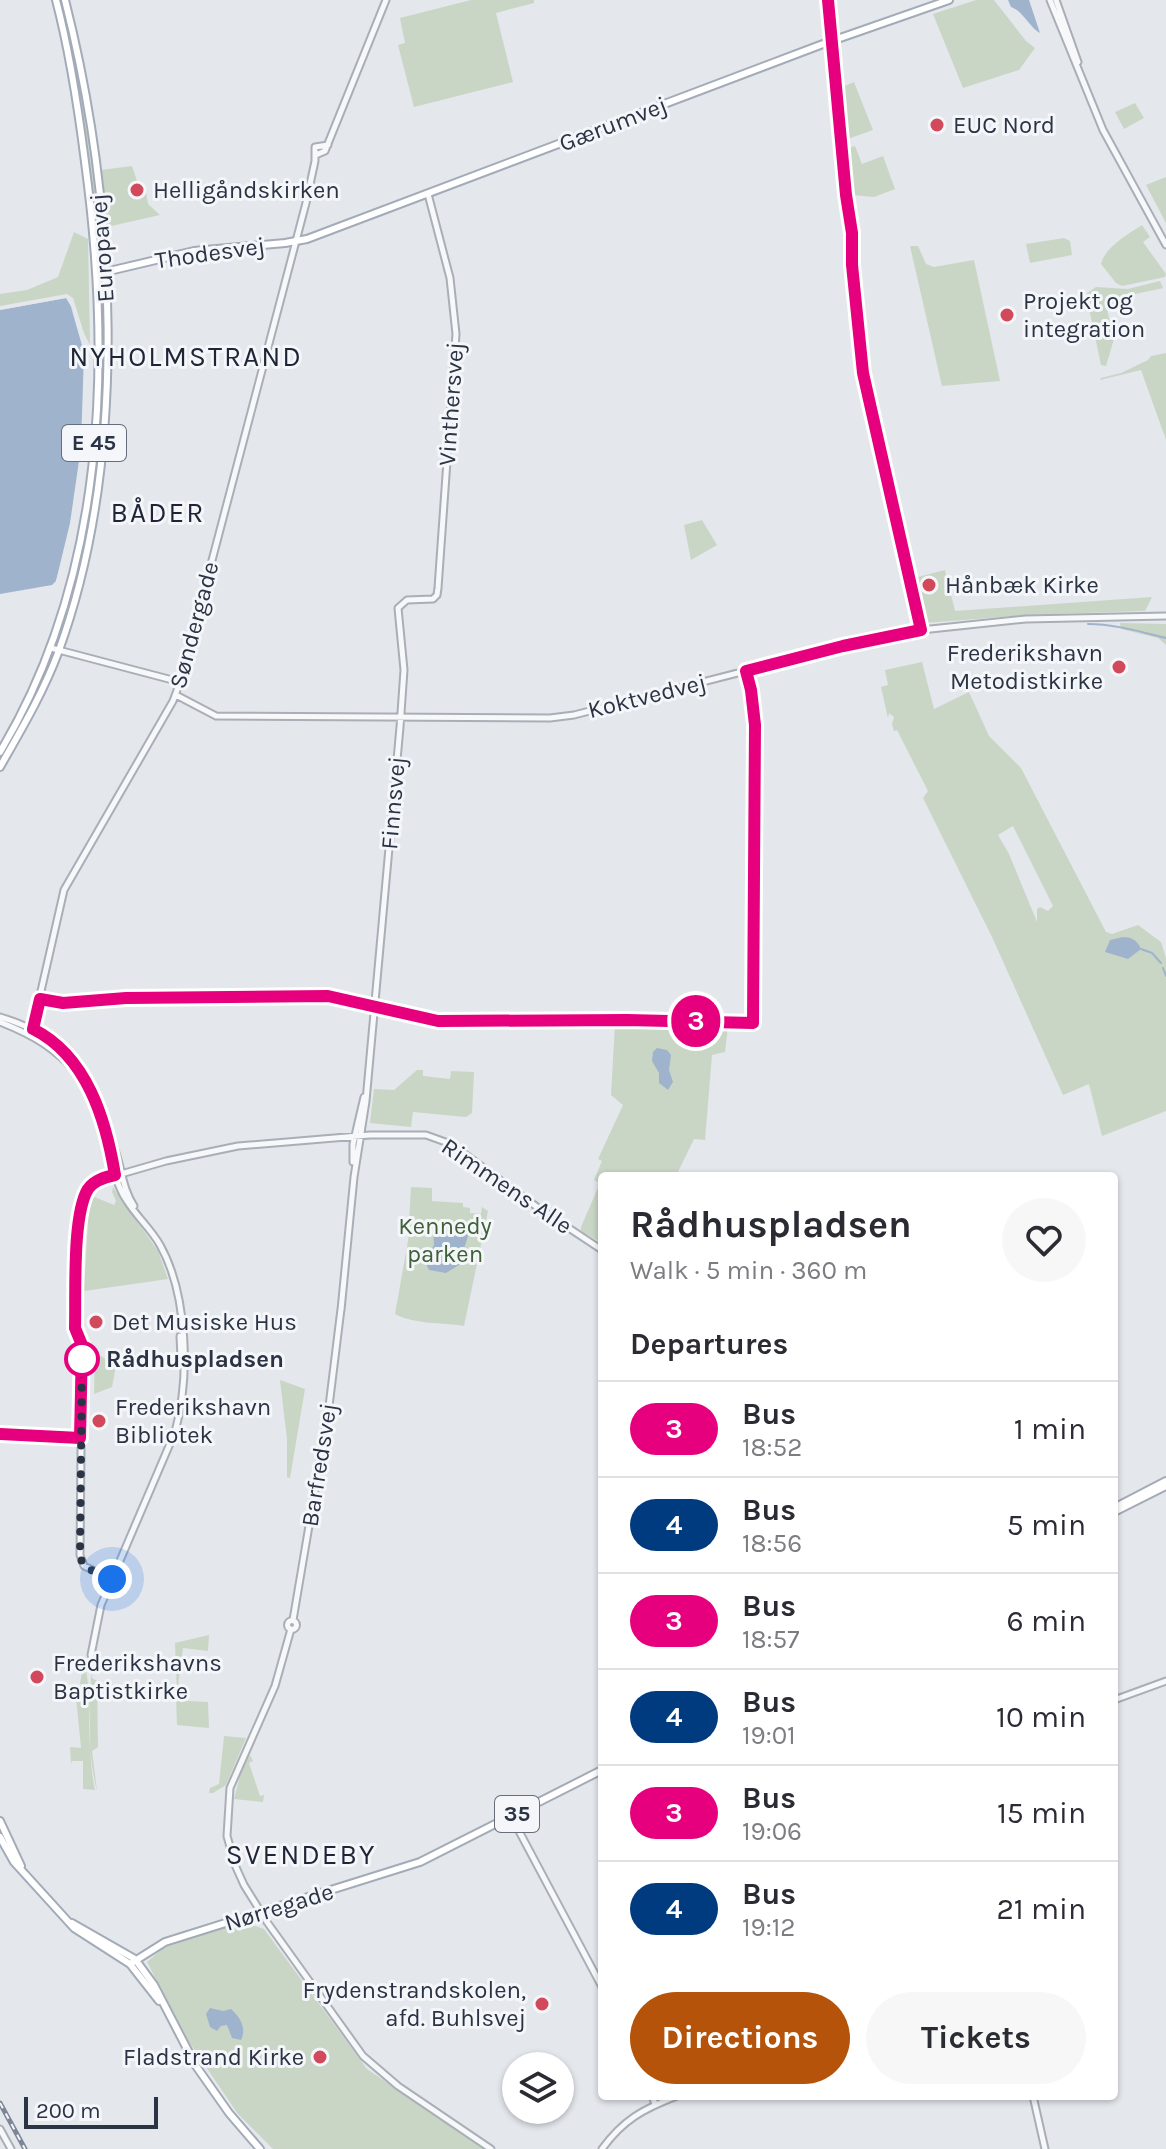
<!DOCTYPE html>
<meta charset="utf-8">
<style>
:root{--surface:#fff;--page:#f7f7f7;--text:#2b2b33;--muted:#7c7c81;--line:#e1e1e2;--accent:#b45309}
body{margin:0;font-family:Karla,sans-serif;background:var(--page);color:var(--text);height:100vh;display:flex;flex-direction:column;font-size:30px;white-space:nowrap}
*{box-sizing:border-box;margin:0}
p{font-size:26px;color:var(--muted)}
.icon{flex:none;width:44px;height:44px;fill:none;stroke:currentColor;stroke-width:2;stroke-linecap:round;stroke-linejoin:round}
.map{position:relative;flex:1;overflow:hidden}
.sheet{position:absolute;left:598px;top:1172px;width:520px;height:928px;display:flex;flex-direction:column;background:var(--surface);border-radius:8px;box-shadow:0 2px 6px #0004}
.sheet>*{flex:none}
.badge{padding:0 16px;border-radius:26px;font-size:28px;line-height:52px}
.tools{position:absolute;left:502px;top:2052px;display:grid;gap:16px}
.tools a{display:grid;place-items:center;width:72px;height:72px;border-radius:50%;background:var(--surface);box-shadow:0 2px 6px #0004;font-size:40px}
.scale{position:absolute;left:24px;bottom:20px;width:134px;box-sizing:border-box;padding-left:8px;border:4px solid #2b3445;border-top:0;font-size:22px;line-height:28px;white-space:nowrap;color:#2b3445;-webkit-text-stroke:6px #f4f6f9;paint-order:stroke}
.you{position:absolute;width:40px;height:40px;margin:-20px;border:6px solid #fff;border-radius:50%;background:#1a73e8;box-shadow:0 0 0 12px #1a73e833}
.map>.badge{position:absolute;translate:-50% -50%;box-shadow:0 0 0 4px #fff}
h2{padding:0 32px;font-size:30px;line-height:72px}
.round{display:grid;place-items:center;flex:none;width:84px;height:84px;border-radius:42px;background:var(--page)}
.head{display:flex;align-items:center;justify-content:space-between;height:136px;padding:0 32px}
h1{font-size:38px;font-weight:700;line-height:60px}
.action{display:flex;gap:16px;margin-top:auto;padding:16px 32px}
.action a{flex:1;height:92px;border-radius:48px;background:var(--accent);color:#fff;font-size:32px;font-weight:700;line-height:92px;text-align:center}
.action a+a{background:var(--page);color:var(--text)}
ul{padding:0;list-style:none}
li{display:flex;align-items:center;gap:24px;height:96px;padding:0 32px;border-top:2px solid var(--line)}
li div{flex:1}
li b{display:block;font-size:30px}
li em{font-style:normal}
li .badge{min-width:88px;font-weight:700;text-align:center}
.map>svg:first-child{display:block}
.green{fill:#c9d6c5;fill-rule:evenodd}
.water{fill:#9fb4cc}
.pier{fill:#e4e7ec}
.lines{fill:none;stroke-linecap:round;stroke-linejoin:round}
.stream{stroke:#9fb4cc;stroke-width:2}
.minor-casing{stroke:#a9aeb7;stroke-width:9}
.major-casing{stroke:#a3abb8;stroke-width:10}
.minor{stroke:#f7f8fa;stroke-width:5}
.major{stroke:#fff;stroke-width:6}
.rail-casing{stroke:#7d8696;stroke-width:5}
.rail{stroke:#f4f6f9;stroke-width:2;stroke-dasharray:6;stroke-linecap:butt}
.line-casing{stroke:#fff;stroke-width:18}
.line{stroke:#e6007e;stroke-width:12}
.walk{stroke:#2b3445;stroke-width:8;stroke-dasharray:0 14.4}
.poi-dot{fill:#d1495b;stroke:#f4f6f9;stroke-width:3}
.stop-dot{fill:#fff;stroke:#e6007e;stroke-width:4}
.labels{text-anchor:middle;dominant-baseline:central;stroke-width:6;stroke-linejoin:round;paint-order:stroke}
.shield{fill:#f4f6f9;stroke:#676e7b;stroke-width:2}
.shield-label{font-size:22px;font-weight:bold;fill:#2b3445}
.street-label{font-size:24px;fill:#2b3445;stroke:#f4f6f9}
.poi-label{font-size:24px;fill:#2b3445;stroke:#f4f6f9;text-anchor:start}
.park-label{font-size:24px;fill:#3f6138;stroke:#f4f6f9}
.stop-label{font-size:24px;font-weight:bold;fill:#2b3445;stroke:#f4f6f9;text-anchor:start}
.quarter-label{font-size:28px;letter-spacing:2px;fill:#1d2536;stroke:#f4f6f9}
</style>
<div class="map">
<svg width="1166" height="2149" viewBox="0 0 1166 2149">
<rect width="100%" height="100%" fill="#e4e7ec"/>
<path class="green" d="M59,0L63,2C84,87 95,174 101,260L85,141Z
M471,0H534V3L496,13L513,82L414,107L398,45L405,43L400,18Z
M976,0H994L1026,41L1035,48L1019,70L963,88L933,14Z
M854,82L873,130L845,140L840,88Z
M1135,103L1144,118L1124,129L1115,112Z
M855,146L862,164L883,156L895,189L874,197L852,195L846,149Z
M132,166L137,181L132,182L130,194L146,192L148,204L160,215L107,227L101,170Z
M1166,177V223L1146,185Z
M1142,225L1150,237L1143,242L1166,274L1165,277L1122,286L1116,283L1101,264C1105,247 1128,234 1142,225Z
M74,232L88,239L90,345L66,298L0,310V294L27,290L58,277Z
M1064,238L1070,241L1072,255L1030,263L1026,244Z
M910,246H918L926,264L934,267L974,260L1000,381L942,386Z
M1160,281L1163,288C1144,293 1120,294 1107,309L1114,339L1106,366L1101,365L1086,294L1096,287L1128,289Z
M1166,353V440L1141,370L1100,380L1101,378L1121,373L1148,360L1151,356Z
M702,520L717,545L691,560L684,525Z
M945,570L955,611L1152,597L1145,611L1026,615L925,623L914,578Z
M1120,623L1166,624V645L1158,638L1121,629Z
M922,662L934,709L969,692L989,736L1021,768L1106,932L1112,934L1138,925L1161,942L1166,958V1111L1102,1136L1089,1084L1063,1095L992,937L923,798L928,791L897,730L894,731L892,724L894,717L889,713L888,718L881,687L888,685L885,670ZM1013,826L1053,906L1048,911L1040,907L1037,909V922L1009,854L998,835Z
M615,1024L728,1026L725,1052L712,1055L705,1140L694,1139L676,1176H602V1243L581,1231V1227L600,1183L594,1180L602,1161L598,1159L623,1105L611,1095Z
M417,1070H423V1076L450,1079L451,1071L474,1072L472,1113L466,1117L413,1112L411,1127L370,1123L374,1089L394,1090Z
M113,1187L158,1251L168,1279L84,1291L89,1205L92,1196L114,1205L116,1201L112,1192Z
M411,1187L432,1188V1201L463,1203V1207L470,1208V1213L481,1214L482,1207L488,1211L464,1326C441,1322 416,1325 395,1314L408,1241Z
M95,1352L116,1366L112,1387L94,1394Z
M280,1380L305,1389L290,1478L287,1477V1439Z
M209,1635L208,1651L183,1648L177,1694L175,1643Z
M94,1658L92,1678L97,1681L98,1747L92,1751L97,1791C87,1753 87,1697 94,1658Z
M84,1660C94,1702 86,1747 95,1790L83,1789V1761H72L71,1764L70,1747L81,1748L75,1687L84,1685L80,1684Z
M176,1697L187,1701L208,1702L209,1728L177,1725Z
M224,1736L246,1738L226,1785L213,1793H209L210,1788L219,1784Z
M250,1755L253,1761L249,1763L260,1796L264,1795L263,1802L234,1799L241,1772Z
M242,1922L264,1929L367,2069L484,2149H273L238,2114L189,2042L147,1962L163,1948Z"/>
<path class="water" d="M1008,0H1029L1040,33C1030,28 1023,11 1011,7Z
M66,298L69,300L84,352L85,375L78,479L67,543L56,581L52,585L0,594V310Z
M1123,937C1132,937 1138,941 1141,949L1128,959L1105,952L1110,940Z
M657,1048L667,1050L671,1055L669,1070L673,1082L668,1090L659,1083V1073L652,1061L653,1052Z
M440,1221L462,1225L468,1236L459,1265L446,1273L429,1270L425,1262L434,1245L433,1228Z
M210,2008L223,2011L231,2009C240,2017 247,2028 241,2040L232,2038L227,2025L221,2026L217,2031L210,2027L206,2014Z"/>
<path class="pier" d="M67,294L73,298L84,333L89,375L81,480L71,544L60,583L56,581L70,523L81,447L84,352L72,308L66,298L0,310V306Z"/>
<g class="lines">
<path class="stream" d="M1088,624C1115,624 1141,632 1166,638
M1141,949L1152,953L1161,963
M1163,968L1166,976"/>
<g class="minor-casing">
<path id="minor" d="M828,0L851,262
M1050,0L1103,130L1166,245
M1056,0L1078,62
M316,155L325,151L386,0
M846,195L852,233V265L863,373L921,630
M51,648L180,682
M176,695L216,716L550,718L574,715L843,646L921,630L1026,619L1166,616
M0,1017C71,1037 95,1086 116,1153C122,1171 123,1189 134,1206
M0,1022C38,1037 53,1048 81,1076
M31,1035L64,890L173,701L180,682L306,203L315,161V147L328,145
M353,1162V1144L364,1097
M341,1310L354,1177L366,1101L400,727L404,670L398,608L407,600L433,599L437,595L438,588L456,334L450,278L428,194
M180,1336L181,1358
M112,1579L84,1566L80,1555L82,1345L75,1328L78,1245L85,1197L91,1186L97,1181L166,1161L238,1146L370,1135H426L451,1144L537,1207L602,1250
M293,1620L328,1414L341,1309
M287.5 1625a4.5 4.5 0 1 1 9 0a4.5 4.5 0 1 1-9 0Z
M291,1629L275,1686L230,1788L227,1836L235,1865L244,1885L267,1922L363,2056L398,2086L491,2149
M91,1655L101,1605L175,1432C190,1378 188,1295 160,1245C151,1229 137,1217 127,1201C115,1184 106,1146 105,1125
M1114,1700L1166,1681
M511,1816L602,1987
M652,2096L655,2104
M1033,2096L1045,2149
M0,2129L11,2149
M602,2149C623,2120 643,2109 677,2096"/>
</g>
<g class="major-casing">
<path id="major" d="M105,272L194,251L285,243L307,239L823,44L949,0
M0,752C106,576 112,361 85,162C78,107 70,53 56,0
M0,767C21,730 43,693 58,653C130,457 116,201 65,0
M1114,1508L1166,1481
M1114,1512L1166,1486
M0,1821L21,1866
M0,1837L14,1862L74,1928L130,1964L159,2001
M72,1923L135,1959L154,1985L196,2066L229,2113L260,2149
M130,1964L165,1942L420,1862L602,1770"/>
</g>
<use href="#minor" class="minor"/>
<use href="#major" class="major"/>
<g class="rail-casing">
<path id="rail" d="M0,2103L25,2149"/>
</g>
<use href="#rail" class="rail"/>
</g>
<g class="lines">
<g class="line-casing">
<path id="line" d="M0,1434L80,1438L82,1345L75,1328C76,1295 72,1215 88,1189C94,1180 105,1177 115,1175C106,1120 87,1056 33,1029L40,999L63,1003L126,998L328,996L438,1021L627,1020L753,1023L755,725L751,690L746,671L843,646L921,630L863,373L852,265V233L846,195L828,0"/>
</g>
<use href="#line" class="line"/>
<path class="walk" d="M82,1359L80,1555C82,1570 99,1573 112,1579"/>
</g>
<g class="poi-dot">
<circle cx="937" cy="125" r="8"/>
<circle cx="137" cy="190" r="8"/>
<circle cx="1007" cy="315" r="8"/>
<circle cx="929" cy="585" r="8"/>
<circle cx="1119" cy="667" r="8"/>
<circle cx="96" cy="1322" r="8"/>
<circle cx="99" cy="1421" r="8"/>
<circle cx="37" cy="1677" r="8"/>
<circle cx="542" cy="2004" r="8"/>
<circle cx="320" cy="2057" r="8"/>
</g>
<circle class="stop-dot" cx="82" cy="1359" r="16"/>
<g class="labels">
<g class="shield">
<rect x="62" y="425" width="64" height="36" rx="6"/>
<rect x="495" y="1796" width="44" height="36" rx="6"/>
</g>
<g class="shield-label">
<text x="94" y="443">E 45</text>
<text x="517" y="1814">35</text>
</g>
<g class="street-label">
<text transform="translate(613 124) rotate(-21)">Gærumvej</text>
<text transform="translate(102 248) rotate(-94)">Europavej</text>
<text transform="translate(210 253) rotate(-8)">Thodesvej</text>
<text transform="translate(451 404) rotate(-86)">Vinthersvej</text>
<text transform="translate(194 625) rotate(-75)">Søndergade</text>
<text transform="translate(647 696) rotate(-14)">Koktvedvej</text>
<text transform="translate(393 803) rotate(-85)">Finnsvej</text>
<text transform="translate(507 1186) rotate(34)">Rimmens Alle</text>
<text transform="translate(319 1465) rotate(-81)">Barfredsvej</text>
<text transform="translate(279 1907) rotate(-17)">Nørregade</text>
</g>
<g class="poi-label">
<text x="953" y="125">EUC Nord</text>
<text x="153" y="190">Helligåndskirken</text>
<text x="1023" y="301">Projekt og<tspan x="1023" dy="28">integration</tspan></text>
<text x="945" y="585">Hånbæk Kirke</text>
<text x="1103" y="653" text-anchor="end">Frederikshavn<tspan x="1103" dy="28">Metodistkirke</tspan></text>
<text x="112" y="1322">Det Musiske Hus</text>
<text x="115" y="1407">Frederikshavn<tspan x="115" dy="28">Bibliotek</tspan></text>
<text x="53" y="1663">Frederikshavns<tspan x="53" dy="28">Baptistkirke</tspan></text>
<text x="526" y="1990" text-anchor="end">Frydenstrandskolen,<tspan x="526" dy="28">afd. Buhlsvej</tspan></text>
<text x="304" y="2057" text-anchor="end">Fladstrand Kirke</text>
</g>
<g class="park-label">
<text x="445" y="1226">Kennedy<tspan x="445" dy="28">parken</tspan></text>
</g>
<g class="stop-label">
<text x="106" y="1359">Rådhuspladsen</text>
</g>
<g class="quarter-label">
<text x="186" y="356">NYHOLMSTRAND</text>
<text x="158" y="512">BÅDER</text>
<text x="301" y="1854">SVENDEBY</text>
</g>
</g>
</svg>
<div class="tools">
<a><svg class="icon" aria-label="layers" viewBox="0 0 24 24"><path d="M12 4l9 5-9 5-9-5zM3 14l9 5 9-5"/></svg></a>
</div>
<div class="scale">200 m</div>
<div class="you" style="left:112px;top:1579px"></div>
<b class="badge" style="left:696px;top:1021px;background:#e6007e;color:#fff">3</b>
<section class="sheet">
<div class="head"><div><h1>Rådhuspladsen</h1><p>Walk · 5 min · 360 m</p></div><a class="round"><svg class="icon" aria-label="heart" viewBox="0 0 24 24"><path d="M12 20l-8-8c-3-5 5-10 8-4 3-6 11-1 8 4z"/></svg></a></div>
<h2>Departures</h2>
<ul>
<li><span class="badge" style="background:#e6007e;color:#fff">3</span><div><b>Bus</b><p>18:52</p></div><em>1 min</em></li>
<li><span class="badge" style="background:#003b80;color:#fff">4</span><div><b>Bus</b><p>18:56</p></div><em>5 min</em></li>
<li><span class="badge" style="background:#e6007e;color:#fff">3</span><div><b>Bus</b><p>18:57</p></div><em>6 min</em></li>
<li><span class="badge" style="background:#003b80;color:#fff">4</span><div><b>Bus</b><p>19:01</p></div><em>10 min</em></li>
<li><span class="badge" style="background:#e6007e;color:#fff">3</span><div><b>Bus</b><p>19:06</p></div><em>15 min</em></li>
<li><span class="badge" style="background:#003b80;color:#fff">4</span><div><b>Bus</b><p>19:12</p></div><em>21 min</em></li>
</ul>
<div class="action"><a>Directions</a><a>Tickets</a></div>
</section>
</div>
